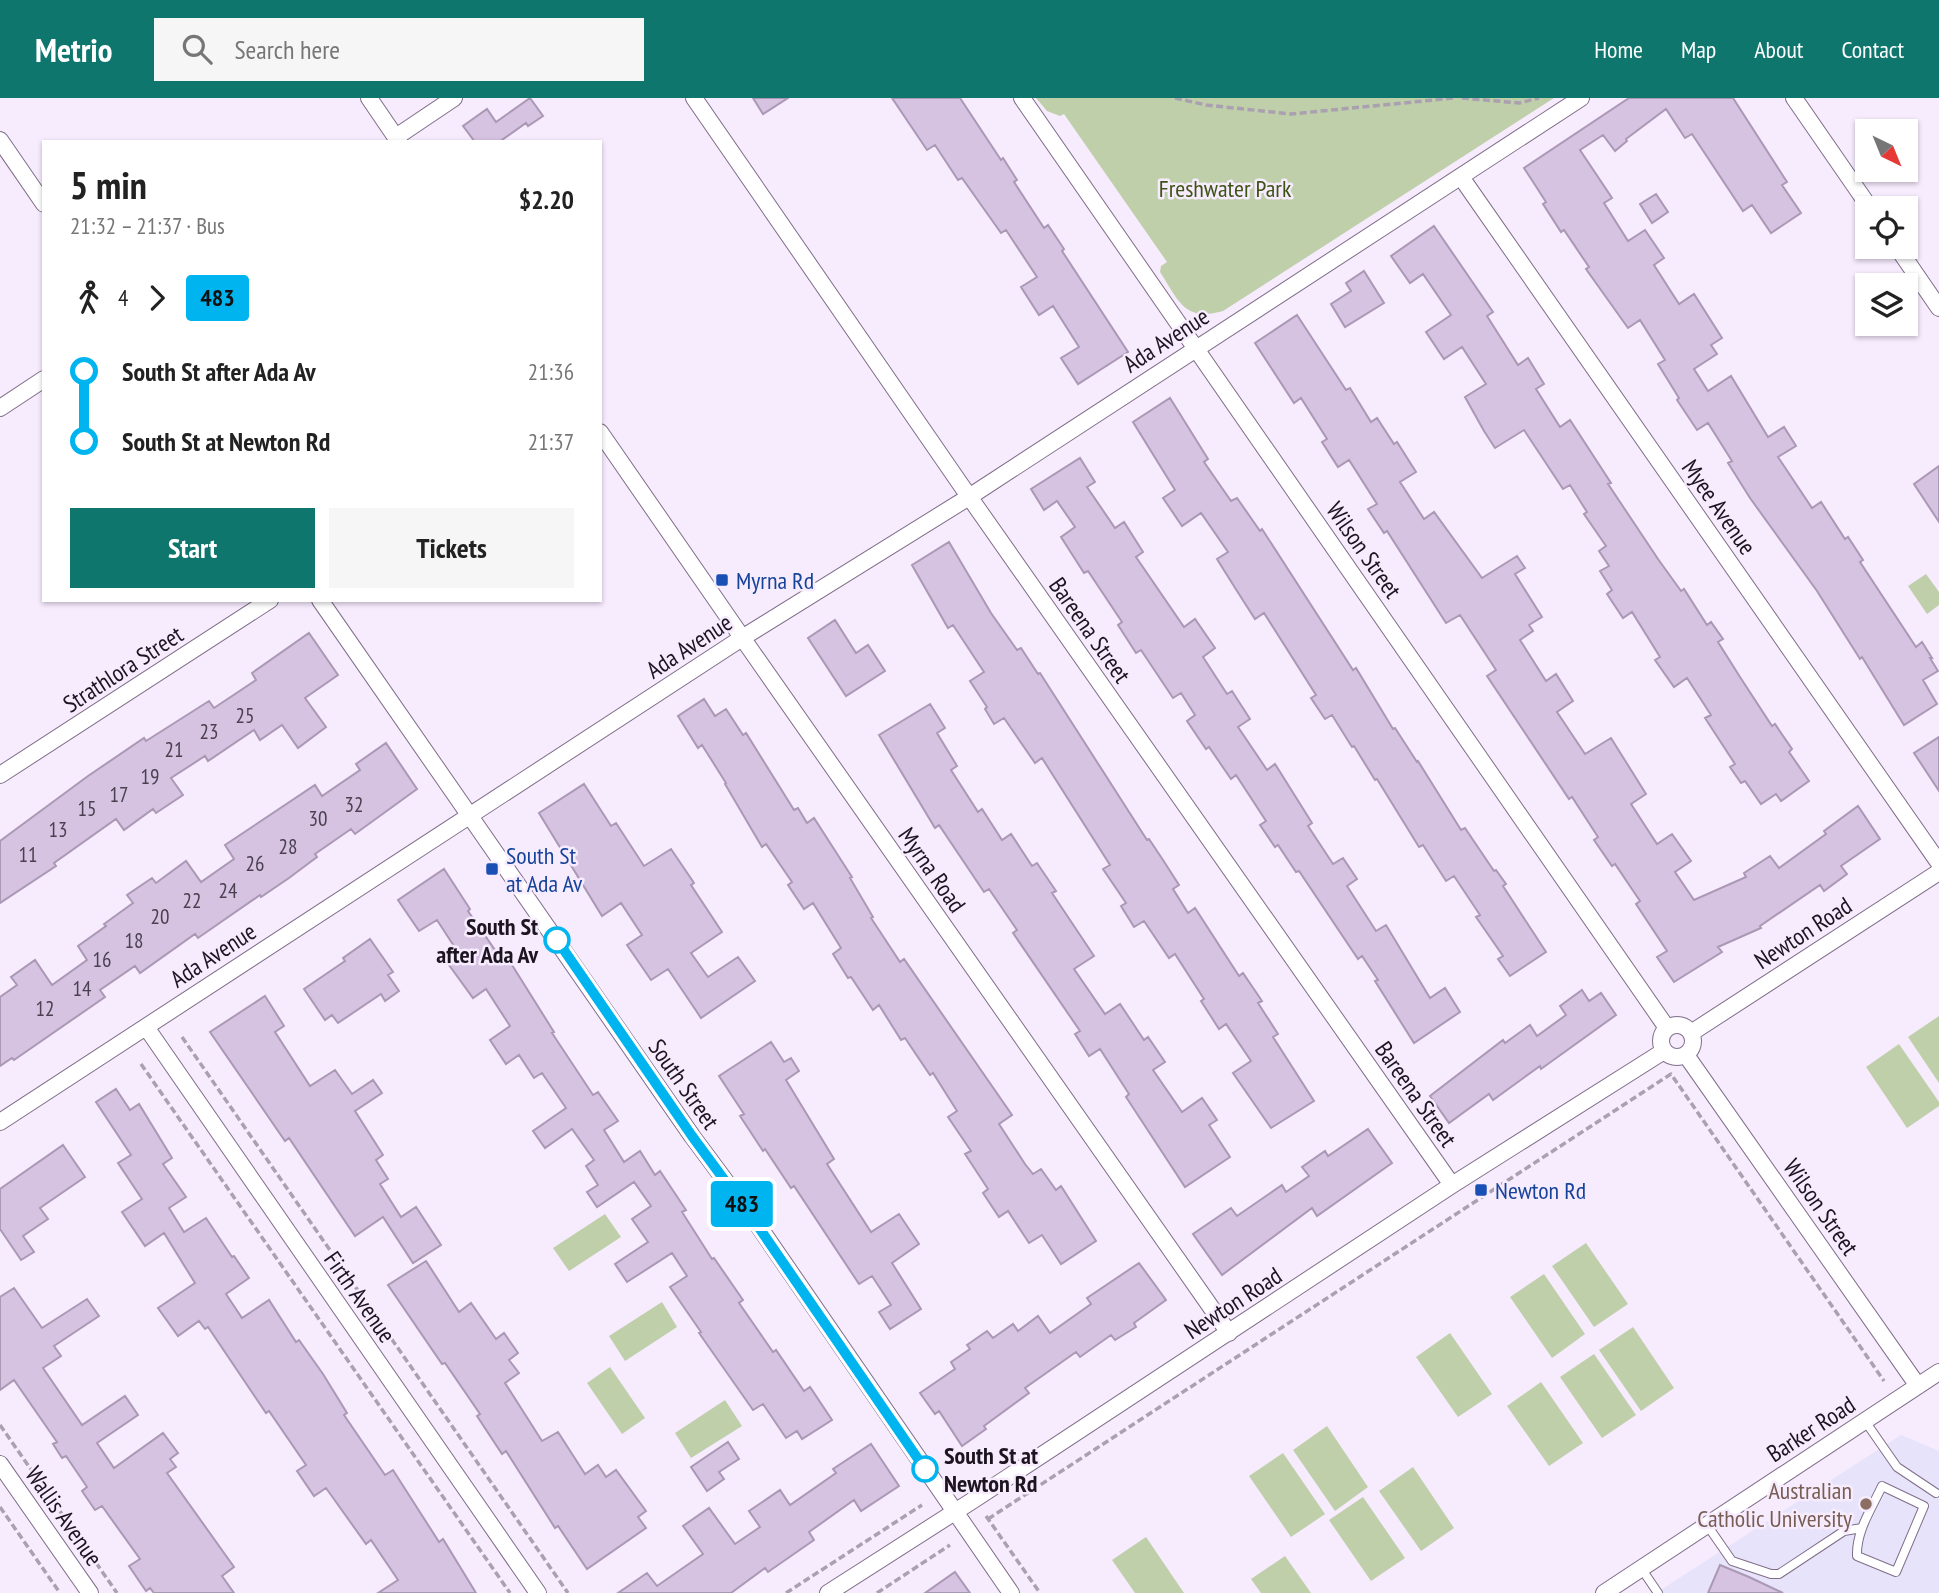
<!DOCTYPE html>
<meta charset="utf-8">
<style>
:root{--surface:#fff;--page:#f6f6f6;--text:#222;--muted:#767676;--accent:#0f766e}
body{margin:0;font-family:"PT Sans Narrow",sans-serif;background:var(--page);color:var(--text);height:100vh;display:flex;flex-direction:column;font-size:26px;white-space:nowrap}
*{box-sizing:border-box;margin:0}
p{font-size:23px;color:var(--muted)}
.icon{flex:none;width:38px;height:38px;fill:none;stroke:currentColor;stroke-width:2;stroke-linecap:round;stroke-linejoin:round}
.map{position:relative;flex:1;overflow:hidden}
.sheet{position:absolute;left:42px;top:42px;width:560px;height:462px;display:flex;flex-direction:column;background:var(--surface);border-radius:0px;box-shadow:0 2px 5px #0004}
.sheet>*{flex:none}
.badge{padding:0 14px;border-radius:5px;font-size:24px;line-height:46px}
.needle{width:46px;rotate:137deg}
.fabs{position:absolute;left:1855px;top:21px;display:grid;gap:14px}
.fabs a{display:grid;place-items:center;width:63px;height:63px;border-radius:0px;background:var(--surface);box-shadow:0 2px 5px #0004;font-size:35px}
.map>.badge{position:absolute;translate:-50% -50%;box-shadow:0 0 0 4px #fff}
.legs{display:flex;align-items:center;gap:10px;height:77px;padding:0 28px;font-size:23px}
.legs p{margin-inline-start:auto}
.summary{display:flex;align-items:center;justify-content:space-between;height:119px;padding:0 28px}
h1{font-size:38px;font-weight:800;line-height:52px}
.cta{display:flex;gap:14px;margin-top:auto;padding:14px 28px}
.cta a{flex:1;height:80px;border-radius:0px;background:var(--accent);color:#fff;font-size:28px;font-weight:800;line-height:80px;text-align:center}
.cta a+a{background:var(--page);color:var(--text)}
ul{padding:0 28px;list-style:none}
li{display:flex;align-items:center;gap:24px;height:70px;font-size:26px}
li i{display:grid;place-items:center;width:10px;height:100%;margin:0 9px;background:currentColor}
li i::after{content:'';width:18px;height:18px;margin:-9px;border:5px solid;border-radius:50%;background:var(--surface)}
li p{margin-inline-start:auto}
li:first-child i{background:linear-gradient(#0000 50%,currentColor 0)}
li:last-child i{background:linear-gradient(currentColor 50%,#0000 0)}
header{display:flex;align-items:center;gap:42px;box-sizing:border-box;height:98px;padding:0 35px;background:var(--accent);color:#fff}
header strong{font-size:33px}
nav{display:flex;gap:38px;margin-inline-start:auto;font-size:24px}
.search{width:490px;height:63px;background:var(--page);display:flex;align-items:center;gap:18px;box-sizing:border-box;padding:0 24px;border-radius:0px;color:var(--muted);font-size:26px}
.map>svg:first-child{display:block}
.education{fill:#e6e3fa}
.green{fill:#becfaa}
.building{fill:#d6c2e1;stroke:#ab98b5;stroke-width:2}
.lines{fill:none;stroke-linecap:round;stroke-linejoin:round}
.service-casing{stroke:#806e89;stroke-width:10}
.minor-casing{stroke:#806e89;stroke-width:18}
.path{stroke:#aaa0b0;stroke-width:3.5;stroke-dasharray:7 3.5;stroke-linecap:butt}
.service{stroke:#fff;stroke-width:8}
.minor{stroke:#fff;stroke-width:16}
.line-1-casing{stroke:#fff;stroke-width:16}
.line-1{stroke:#00b5ef;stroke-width:10}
.transit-dot{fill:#1a4fb4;stroke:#f7ebfe;stroke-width:2.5}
.stop-1-dot{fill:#fff;stroke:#00b5ef;stroke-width:3.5}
.education-dot{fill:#8d6e63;stroke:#f7ebfe;stroke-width:2.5}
.labels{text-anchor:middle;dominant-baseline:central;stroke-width:5;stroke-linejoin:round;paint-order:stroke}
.number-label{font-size:21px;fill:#4a4050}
.park-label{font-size:24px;fill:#3c5313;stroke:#f7ebfe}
.street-label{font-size:24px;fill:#1c1520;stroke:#f7ebfe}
.transit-label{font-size:24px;fill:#164399;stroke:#f7ebfe;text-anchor:start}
.stop-label{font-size:24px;font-weight:bold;fill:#1c1520;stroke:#f7ebfe;text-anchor:end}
.education-label{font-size:24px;fill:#785e54;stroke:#f7ebfe;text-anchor:end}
</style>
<header>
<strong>Metrio</strong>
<div class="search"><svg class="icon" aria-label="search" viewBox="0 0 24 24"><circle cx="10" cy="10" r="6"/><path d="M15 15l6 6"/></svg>Search here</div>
<nav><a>Home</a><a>Map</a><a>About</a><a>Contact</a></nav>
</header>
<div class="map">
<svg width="1939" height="1495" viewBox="0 0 1939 1495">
<rect width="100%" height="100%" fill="#f7ebfe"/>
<path class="education" d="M1901,1337L1939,1353V1495H1656Z"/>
<path class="green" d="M1036,0H1554L1223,213C1184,224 1179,203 1160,174L1161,168L1167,164L1064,16L1060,18L1047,13Z
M1926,476L1939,494V507L1927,516L1908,488Z
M1939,918V985L1908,939Z
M1899,946L1939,1004V1008L1907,1030L1866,969Z
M605,1116L621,1139L569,1173L553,1150Z
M1586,1145L1628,1206L1594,1229L1552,1168Z
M1544,1176L1585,1236L1552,1260L1510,1199Z
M662,1204L677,1229L625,1263L609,1238Z
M1633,1229L1674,1290L1641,1313L1599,1252Z
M1450,1235L1492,1296L1458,1319L1416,1259Z
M1594,1256L1636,1317L1602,1340L1560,1279Z
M610,1269L645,1320L622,1336L587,1285Z
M1541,1284L1583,1345L1549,1368L1507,1308Z
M725,1302L742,1328L691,1360L675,1335Z
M1327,1328L1368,1389L1335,1413L1293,1352Z
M1283,1355L1325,1416L1291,1439L1249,1378Z
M1413,1369L1454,1430L1421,1453L1379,1393Z
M1363,1399L1405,1460L1371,1483L1329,1422Z
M1146,1439L1184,1495H1135L1112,1462Z
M1285,1458L1311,1495H1261L1251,1481Z"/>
<path class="building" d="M530,0L543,18L528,28L526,25L499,44H475L463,28L487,11L496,24Z
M753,0H788L763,16Z
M892,0H960L1001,62L1003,60L1017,82L1014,84L1044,130L1048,127L1064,151L1062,153L1128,254L1078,286L1061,260L1079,249L1053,208L1039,217L1021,189L1037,179L1006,132L1001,135L962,80L958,82L935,47L927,52Z
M1629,0H1733L1787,84L1782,87L1801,115L1771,135L1752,107L1743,113L1692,36L1685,40L1666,11L1626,41L1627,43L1615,53L1603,37L1580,52L1612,100L1604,105L1628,143L1645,132L1664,160L1654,167L1679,206L1694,196L1722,240L1711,247L1717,256L1694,271L1708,293L1731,278L1768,339L1784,329L1796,348L1778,359L1812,410L1821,404L1845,441L1848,439L1863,462L1860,464L1916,549L1922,544L1932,560H1930L1938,573L1923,582L1937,606L1904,627L1862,559L1860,561L1817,493L1750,400L1728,365L1732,363L1708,325L1697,332L1677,302L1679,300L1658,266L1665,262L1640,222L1628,230L1586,171L1589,169L1564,132L1561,134L1543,106L1546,104L1524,70Z
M1656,96L1668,114L1652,125L1640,106Z
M1434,128L1493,214L1487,218L1518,267L1528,260L1544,286L1536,291L1560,329L1570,322L1611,385L1608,386L1658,461L1681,493L1684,491L1707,527L1711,524L1723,541L1718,544L1740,579L1772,628L1775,626L1792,651L1789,654L1809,683L1781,703L1776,696L1761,706L1745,683L1741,685L1730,669L1735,666L1705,620L1711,617L1687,580L1674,589L1655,562L1660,559L1632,514L1623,520L1607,496L1612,492L1600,473L1609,468L1599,453L1606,448L1584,416L1587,414L1570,387L1563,391L1524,332L1495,350L1484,333L1465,299L1486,286L1462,249L1444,261L1426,234L1451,217L1423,176L1410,185L1391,158Z
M1364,173L1384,205L1345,229L1331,206L1351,193L1346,185Z
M1297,217L1346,292L1350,290L1371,324L1377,320L1394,346L1397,344L1416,374L1400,384L1424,421L1434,414L1482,480L1517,458L1525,470L1515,476L1542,519L1529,527L1533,533L1520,542L1546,583L1556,576L1573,603L1557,614L1585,656L1611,640L1646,696L1631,706L1657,746L1672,736L1691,763L1675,774L1694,802L1746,779L1744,775L1770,758L1779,770L1826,736L1824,733L1858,708L1880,741L1841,768L1847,776L1824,793L1820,787L1760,828L1761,830L1718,849L1722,854L1674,884L1657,859L1667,853L1636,806L1640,803L1615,766L1612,768L1594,742L1598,739L1572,699L1569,701L1487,578L1496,572L1460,517L1446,525L1387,433L1384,435L1368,411L1377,406L1349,362L1338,369L1322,344L1327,341L1301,300L1294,305L1255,245Z
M1170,300L1208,361L1204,364L1231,403L1237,400L1260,433L1262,431L1353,572L1356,570L1393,631L1395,630L1417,664L1418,663L1461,732L1465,730L1494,773L1496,772L1506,786L1503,788L1546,854L1510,878L1498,861L1503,858L1476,819L1480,817L1454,778L1446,783L1423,747L1419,749L1377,681L1375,682L1354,648L1352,649L1332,617L1325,621L1311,600L1316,597L1264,515L1255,521L1237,493L1217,461L1228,454L1201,415L1182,428L1163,400L1175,392L1133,324Z
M1080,360L1095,384L1087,389L1115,430L1124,424L1143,454L1136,459L1184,529L1195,521L1215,550L1203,559L1227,596L1232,593L1250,621L1238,629L1267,672L1275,666L1312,725L1308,728L1333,766L1343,760L1357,781L1347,788L1376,833L1386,827L1430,900L1445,890L1460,914L1414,945L1375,883L1378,882L1362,858L1358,861L1299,773L1296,774L1278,747L1275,749L1260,727L1266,723L1236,677L1231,681L1209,649L1206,651L1187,623L1195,617L1181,595L1173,600L1141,552L1136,555L1118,527L1122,524L1088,473L1084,475L1061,439L1075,429L1057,403L1044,412L1031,391Z
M1939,368V424L1914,386Z
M949,444L991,515L1017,552L1021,550L1038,576L1040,575L1147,742L1149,741L1163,762L1179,787L1173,791L1188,815L1195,810L1239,878L1243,875L1262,903L1258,905L1278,936L1273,939L1314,1003L1271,1030L1233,975L1251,963L1226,926L1219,931L1201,903L1204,901L1175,856L1169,860L1144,823L1134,829L1121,808L1126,805L1103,771L1110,767L1042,660L1035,665L1004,620L994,626L985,611L987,609L970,583L984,574L953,527L948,530L912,467Z
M835,522L856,555L868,547L885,573L846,598L808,540Z
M309,535L338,577L305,600L326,629L298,650L282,627L260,642L254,632L208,663L205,658L171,680L183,697L156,715L153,711L124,732L116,721L54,765L56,768L0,805V743L88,678L144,640L146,643L209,603L214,610L256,582L252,575Z
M704,601L715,618L726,611L743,637L746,635L794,712L798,710L807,725L814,720L852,779L850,780L873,819L871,820L900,864L904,861L1012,1017L999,1026L1025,1066L1033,1076L1041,1071L1056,1092L1061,1088L1096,1143L1061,1166L1042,1137L1029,1145L1008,1113L999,1119L983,1095L988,1091L965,1056L971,1053L948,1019L957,1013L933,975L930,977L905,940L901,942L879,907L873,912L851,879L848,880L833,856L841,850L813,805L804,811L788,787L792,784L766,746L762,749L725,686L726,685L702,647L698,650L678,618Z
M930,606L945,630L937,635L957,668L951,672L978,714L982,711L1002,742L1011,736L1032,768L1037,765L1056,793L1052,795L1094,858L1074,871L1105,916L1120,906L1144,942L1148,939L1165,964L1153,972L1182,1014L1202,1000L1217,1022L1209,1027L1230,1059L1185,1089L1126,999L1129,996L1100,951L1089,958L1075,936L1080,933L1013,835L1017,832L989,791L984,794L939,727L935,730L879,637Z
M1939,639V693L1914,655Z
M386,645L417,691L355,736L351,731L315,756L317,759L289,780L261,799L260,797L198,840L195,836L140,875L135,868L100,892L105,899L14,962L12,960L0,968V899L17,887L11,879L35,862L52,887L87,862L78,848L106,828L104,826L133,805L127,797L152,780L156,785L186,763L201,784L234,761L225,747L315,687L322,698L360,672L356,666Z
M584,686L611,728L616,725L644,768L671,751L694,785L691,787L722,834L691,855L708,879L738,859L755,883L701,920L668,871L651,882L627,847L642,837L621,805L602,818L539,715Z
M444,771L470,811L468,813L502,862L507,859L554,934L552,935L593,997L598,994L618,1023L604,1032L624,1064L640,1053L655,1077L660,1073L686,1112L682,1114L712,1161L714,1160L743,1202L739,1205L773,1254L776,1252L804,1293L810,1289L832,1322L802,1341L797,1333L786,1340L763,1306L753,1312L699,1235L701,1234L670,1189L687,1178L672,1155L627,1184L615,1166L648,1144L632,1121L651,1108L634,1084L597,1109L587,1094L598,1087L586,1068L594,1062L572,1031L545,1050L533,1033L566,1010L542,975L534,980L519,957L506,966L490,942L510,928L486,891L473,900L449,867L461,859L437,822L419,833L398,802Z
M370,841L393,874L388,877L399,893L385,903L381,896L338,925L332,917L325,922L304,891L345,863L343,860Z
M1582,892L1589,903L1601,895L1616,917L1541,971L1540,968L1493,1002L1489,996L1449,1025L1430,998L1503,942L1505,945L1530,927L1537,938L1566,917L1560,908Z
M265,898L284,928L275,934L310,988L335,972L352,996L373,982L382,995L355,1013L383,1057L376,1062L388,1081L380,1086L401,1119L416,1109L441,1147L413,1165L383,1119L355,1138L289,1040L285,1043L210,934Z
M771,944L784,964L791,960L799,973L786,982L834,1061L827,1066L871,1134L899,1116L919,1146L892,1165L921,1211L890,1231L879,1214L891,1207L872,1178L859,1186L794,1088L791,1090L765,1051L763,1053L740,1018L744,1016L719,978Z
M116,991L130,1012L139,1006L172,1060L163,1066L186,1099L169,1110L184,1134L206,1120L232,1159L234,1158L249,1180L226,1196L242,1220L269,1202L296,1244L299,1242L323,1276L347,1315L344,1317L385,1377L393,1372L439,1444L443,1441L476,1495H378L398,1482L371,1442L366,1446L326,1390L314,1398L297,1373L306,1367L269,1313L266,1315L208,1229L205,1231L199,1223L178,1238L158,1210L195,1185L164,1135L145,1148L122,1114L142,1101L118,1065L131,1057L96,1004Z
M1368,1031L1392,1065L1317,1118L1312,1110L1222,1177L1193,1136L1231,1110L1237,1118L1282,1087L1286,1094L1309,1078L1302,1069L1325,1053L1328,1058Z
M63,1047L85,1079L40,1110L48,1121L23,1138L34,1154L21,1162L0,1131V1091Z
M426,1163L459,1214L471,1205L496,1241L504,1235L518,1255L509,1262L519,1275L505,1285L542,1343L558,1334L585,1376L598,1367L606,1379L616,1372L646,1413L638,1419L646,1430L587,1471L558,1428L555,1430L506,1353L502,1356L477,1318L480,1316L445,1265L442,1266L388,1187Z
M1139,1165L1166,1202L1134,1225L1136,1229L1115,1242L1111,1237L1080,1259L1076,1254L1025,1290L1029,1295L984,1328L986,1331L962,1348L939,1313L935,1316L920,1295L955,1271L951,1264L970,1251L967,1247L987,1233L993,1240L1013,1226L1018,1233L1038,1218L1050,1235L1091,1206L1087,1200Z
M14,1190L42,1230L87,1201L99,1218L54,1248L61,1258L43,1270L82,1327L125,1298L138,1317L97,1345L114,1370L163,1335L178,1355L170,1361L176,1369L167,1375L234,1469L222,1478L234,1495H154L150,1490L146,1493L129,1468L140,1461L102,1408L95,1412L82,1393L87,1389L66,1358L62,1360L53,1346L57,1344L14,1282L0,1292V1199Z
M728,1344L739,1361L719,1374L724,1381L707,1393L691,1369Z
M871,1346L899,1388L861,1413L854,1402L809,1434L814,1442L768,1474L765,1470L731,1495H618L647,1475L657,1488L703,1456L683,1428L709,1410L735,1446L760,1429L749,1413L780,1392L790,1407L836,1375L833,1371Z
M1720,1467L1749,1479L1783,1495H1708Z
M955,1474L970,1495H925Z"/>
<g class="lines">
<g class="service-casing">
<path id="service" d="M1865,1323L1897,1369L1936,1395
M1882,1388L1924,1408L1896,1474L1857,1458C1856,1433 1872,1410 1882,1388Z
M1707,1427L1732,1463L1771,1476H1779L1844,1433L1862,1430
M1641,1470L1658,1495"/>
</g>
<g class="minor-casing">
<path id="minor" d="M369,0L399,44
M694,0L961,387L1452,1087
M1022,0L1667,930
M1794,0L1870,110
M396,39L454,0
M0,42L44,106
M1461,79L1939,765
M1897,149L1939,210
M0,310L44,281
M600,334L748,548L1229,1235
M320,502L692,1038L753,1120L1011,1495
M0,677L270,502
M1661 943a16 16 0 1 1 32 0a16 16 0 1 1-32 0Z
M146,929L538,1495
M1691,935L1939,774
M1686,957L1918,1288
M0,1024L742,540L969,399L1581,0
M0,1366L90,1495
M828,1495L975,1401L1452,1087L1664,953
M1604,1495L1939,1274"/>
</g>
<path class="path" d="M1175,0L1206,7L1291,16L1454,0
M1462,0L1519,5L1539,0
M182,939L568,1495
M141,966L510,1495
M0,1327L117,1495
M0,1409L60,1495
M986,1418L1040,1495
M988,1421L1671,976L1884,1283
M786,1495L922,1407
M877,1495L950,1447"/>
<use href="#service" class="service"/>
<use href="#minor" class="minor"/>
</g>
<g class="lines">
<g class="line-1-casing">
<path id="line-1" d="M557,842L692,1038L753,1121L925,1371"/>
</g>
<use href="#line-1" class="line-1"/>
</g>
<g class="transit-dot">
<rect x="715" y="475" width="14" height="14" rx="3.5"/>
<rect x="485" y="764" width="14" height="14" rx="3.5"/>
<rect x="1474" y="1085" width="14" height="14" rx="3.5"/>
</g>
<g class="stop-1-dot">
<circle cx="557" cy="842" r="12"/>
<circle cx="925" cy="1371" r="12"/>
</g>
<circle class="education-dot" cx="1866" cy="1406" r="7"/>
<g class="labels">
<g class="number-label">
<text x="245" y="617">25</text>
<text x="209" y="633">23</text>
<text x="174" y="651">21</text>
<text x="150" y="678">19</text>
<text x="119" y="696">17</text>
<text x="354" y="706">32</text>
<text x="87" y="710">15</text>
<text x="318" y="720">30</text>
<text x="58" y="731">13</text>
<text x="288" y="748">28</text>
<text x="28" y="756">11</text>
<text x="255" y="765">26</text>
<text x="228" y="792">24</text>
<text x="192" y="802">22</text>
<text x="160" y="818">20</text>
<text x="134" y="842">18</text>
<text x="102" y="861">16</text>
<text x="82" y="890">14</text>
<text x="45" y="910">12</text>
</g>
<g class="park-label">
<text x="1225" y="90">Freshwater Park</text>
</g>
<g class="street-label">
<text transform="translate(1166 242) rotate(-33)">Ada Avenue</text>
<text transform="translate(1719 409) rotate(55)">Myee Avenue</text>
<text transform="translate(1364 452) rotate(55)">Wilson Street</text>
<text transform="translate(1090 532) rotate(55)">Bareena Street</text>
<text transform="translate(689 548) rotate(-33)">Ada Avenue</text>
<text transform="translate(123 571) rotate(-33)">Strathlora Street</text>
<text transform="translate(932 772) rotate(55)">Myrna Road</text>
<text transform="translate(1803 835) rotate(-33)">Newton Road</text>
<text transform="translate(213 857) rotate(-33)">Ada Avenue</text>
<text transform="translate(684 986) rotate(55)">South Street</text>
<text transform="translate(1416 996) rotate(55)">Bareena Street</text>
<text transform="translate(1821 1109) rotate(55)">Wilson Street</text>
<text transform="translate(360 1199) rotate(55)">Firth Avenue</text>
<text transform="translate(1233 1205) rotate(-33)">Newton Road</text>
<text transform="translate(1811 1331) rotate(-33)">Barker Road</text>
<text transform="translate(64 1418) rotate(55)">Wallis Avenue</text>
</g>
<g class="transit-label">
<text x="736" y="482">Myrna Rd</text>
<text x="506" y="757">South St<tspan x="506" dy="28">at Ada Av</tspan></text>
<text x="1495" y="1092">Newton Rd</text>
</g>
<g class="stop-label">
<text x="538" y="828">South St<tspan x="538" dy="28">after Ada Av</tspan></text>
<text x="944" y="1357" text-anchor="start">South St at<tspan x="944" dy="28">Newton Rd</tspan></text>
</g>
<g class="education-label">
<text x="1852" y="1392">Australian<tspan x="1852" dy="28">Catholic University</tspan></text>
</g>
</g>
</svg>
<div class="fabs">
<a><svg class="needle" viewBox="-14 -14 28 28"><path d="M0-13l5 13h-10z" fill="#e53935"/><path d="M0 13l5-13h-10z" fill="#767676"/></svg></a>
<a><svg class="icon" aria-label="locate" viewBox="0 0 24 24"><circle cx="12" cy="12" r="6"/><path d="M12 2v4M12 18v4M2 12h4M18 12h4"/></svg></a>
<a><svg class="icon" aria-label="layers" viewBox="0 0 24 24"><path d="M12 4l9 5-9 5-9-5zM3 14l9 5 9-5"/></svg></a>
</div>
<b class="badge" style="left:742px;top:1106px;background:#00b5ef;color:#111">483</b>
<section class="sheet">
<div class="summary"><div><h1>5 min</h1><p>21:32 – 21:37 · Bus</p></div><b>$2.20</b></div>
<div class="legs"><svg class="icon" aria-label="walk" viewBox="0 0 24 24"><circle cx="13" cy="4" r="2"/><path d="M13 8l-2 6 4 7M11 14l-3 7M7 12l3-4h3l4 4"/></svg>4<svg class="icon" aria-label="forward" viewBox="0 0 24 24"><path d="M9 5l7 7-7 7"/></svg><b class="badge" style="background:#00b5ef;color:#111">483</b></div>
<ul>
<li><i style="color:#00b5ef"></i><b>South St after Ada Av</b><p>21:36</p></li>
<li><i style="color:#00b5ef"></i><b>South St at Newton Rd</b><p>21:37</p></li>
</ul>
<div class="cta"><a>Start</a><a>Tickets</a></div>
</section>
</div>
